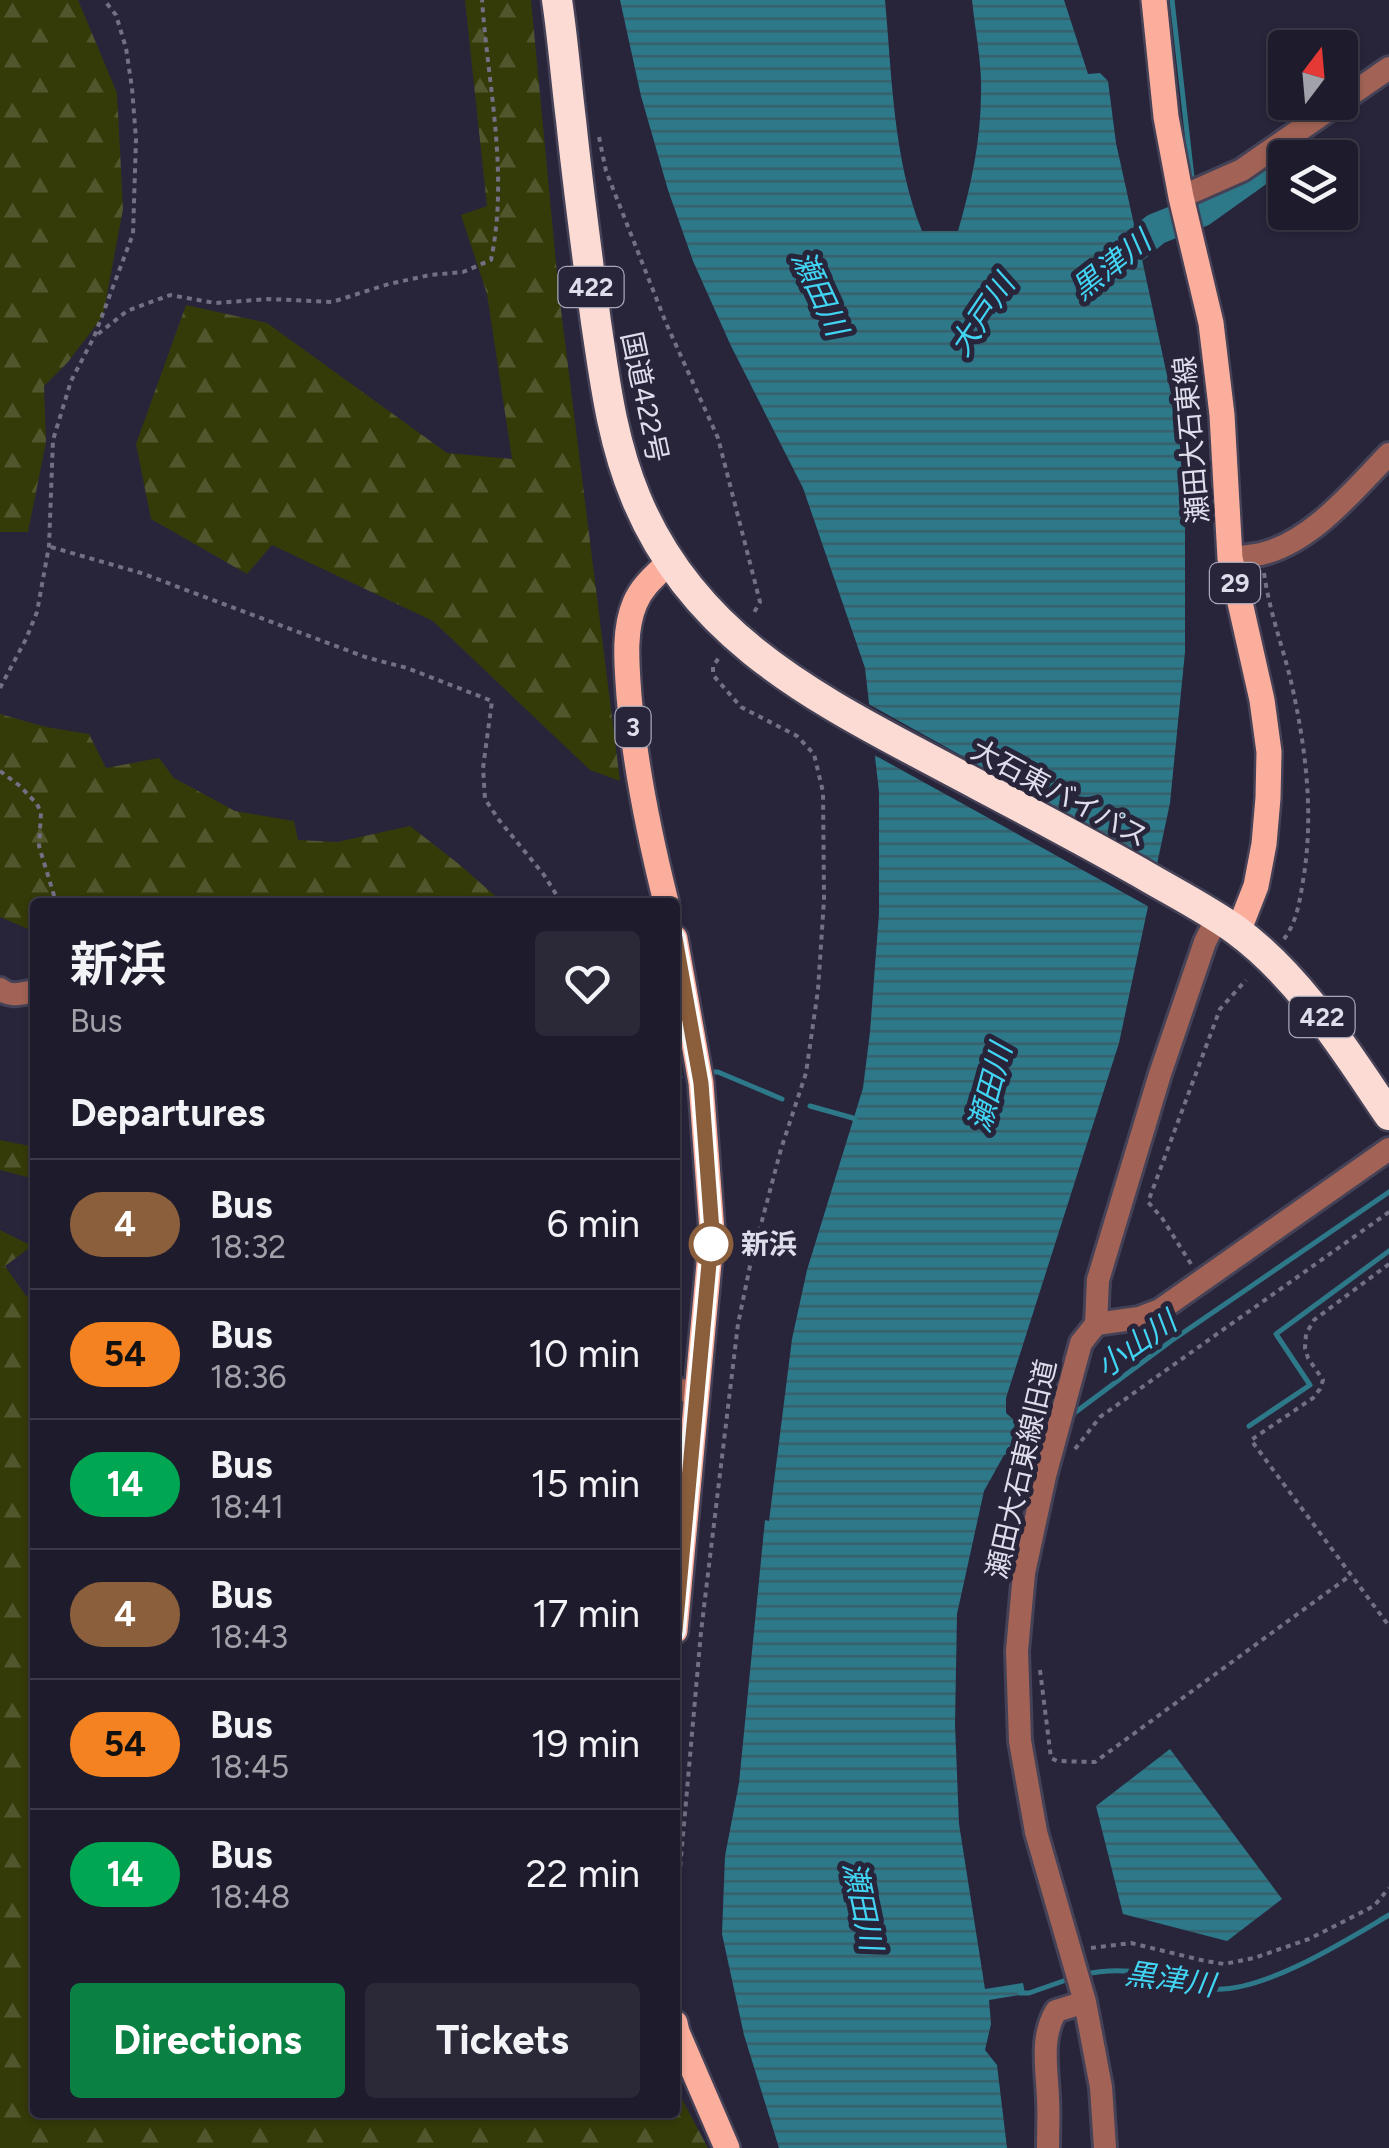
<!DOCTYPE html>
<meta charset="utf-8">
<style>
:root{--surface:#1e1c2c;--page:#2b2938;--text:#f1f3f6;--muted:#a1a1a9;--line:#3c3a48;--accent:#0b8043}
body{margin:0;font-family:Figtree,"Noto Sans JP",sans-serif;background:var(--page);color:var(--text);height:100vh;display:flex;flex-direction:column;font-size:38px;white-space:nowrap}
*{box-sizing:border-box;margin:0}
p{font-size:32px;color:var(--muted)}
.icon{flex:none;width:55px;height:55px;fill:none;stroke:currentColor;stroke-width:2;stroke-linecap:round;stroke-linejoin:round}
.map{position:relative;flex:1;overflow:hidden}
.side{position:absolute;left:30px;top:898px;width:650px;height:1220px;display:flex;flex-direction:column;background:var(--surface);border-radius:10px;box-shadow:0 2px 8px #0004,0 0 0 2px var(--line)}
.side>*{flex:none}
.badge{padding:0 20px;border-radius:32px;font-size:35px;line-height:65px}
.needle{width:65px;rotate:16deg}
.controls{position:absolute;left:1268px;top:30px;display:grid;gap:20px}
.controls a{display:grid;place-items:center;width:90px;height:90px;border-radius:10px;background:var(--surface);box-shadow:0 2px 8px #0004,0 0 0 2px var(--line);font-size:50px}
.map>.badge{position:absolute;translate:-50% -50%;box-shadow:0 0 0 5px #fff}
h2{padding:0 40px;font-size:38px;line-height:90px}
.round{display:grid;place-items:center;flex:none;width:105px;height:105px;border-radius:10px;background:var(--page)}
.summary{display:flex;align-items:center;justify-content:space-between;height:170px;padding:0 40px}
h1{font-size:48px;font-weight:700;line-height:75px}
.action{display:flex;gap:20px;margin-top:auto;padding:20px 40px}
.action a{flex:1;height:115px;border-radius:10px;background:var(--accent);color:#fff;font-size:40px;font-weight:700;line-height:115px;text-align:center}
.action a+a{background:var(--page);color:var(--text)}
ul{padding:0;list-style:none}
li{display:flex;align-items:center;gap:30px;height:130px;padding:0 40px;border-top:2px solid var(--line)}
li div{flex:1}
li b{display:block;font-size:38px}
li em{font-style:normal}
li .badge{min-width:110px;font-weight:700;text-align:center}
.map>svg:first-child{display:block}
.forest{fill:url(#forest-firs)}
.water{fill:url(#water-rules)}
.pier{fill:#28253b}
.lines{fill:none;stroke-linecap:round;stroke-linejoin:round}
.stream{stroke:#2d7889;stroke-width:5}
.river{stroke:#2d7889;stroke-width:32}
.minor-casing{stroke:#454257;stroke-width:28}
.major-casing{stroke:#454257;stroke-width:30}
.highway-casing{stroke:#454257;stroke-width:35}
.path{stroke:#727083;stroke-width:4;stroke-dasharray:5 5;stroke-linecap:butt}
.minor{stroke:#a26356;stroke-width:22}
.major{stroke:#fcae9d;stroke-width:25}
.highway{stroke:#fcdbd4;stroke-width:30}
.line-casing{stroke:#fff;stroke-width:22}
.line{stroke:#8b5e3c;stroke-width:15}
.stop-dot{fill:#fff;stroke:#8b5e3c;stroke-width:5}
.labels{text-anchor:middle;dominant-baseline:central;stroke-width:10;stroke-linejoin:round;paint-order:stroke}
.shield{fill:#28253b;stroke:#a7a6b6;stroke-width:2.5}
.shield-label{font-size:25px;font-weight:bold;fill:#deddeb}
.street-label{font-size:28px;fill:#deddeb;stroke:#28253b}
.stop-label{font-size:28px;font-weight:bold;fill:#deddeb;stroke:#28253b;text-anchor:start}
.water-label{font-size:30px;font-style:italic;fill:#41d4f3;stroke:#28253b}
</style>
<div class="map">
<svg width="1389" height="2148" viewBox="0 0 1389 2148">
<defs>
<pattern id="forest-firs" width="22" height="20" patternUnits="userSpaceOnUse" patternTransform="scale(2.5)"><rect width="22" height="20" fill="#353a09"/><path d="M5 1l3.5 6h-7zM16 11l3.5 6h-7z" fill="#52562d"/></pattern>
<pattern id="water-rules" width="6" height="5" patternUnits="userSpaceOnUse" patternTransform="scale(2.5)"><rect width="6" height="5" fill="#2d7889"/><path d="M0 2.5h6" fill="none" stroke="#37606b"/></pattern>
</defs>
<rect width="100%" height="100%" fill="#28253b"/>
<path class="forest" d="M0,0H78L117,93L123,209L103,316L68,362L44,386L46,442L28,532H0Z
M465,0H531L559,294L620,781L590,770L433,621L272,545L247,574L151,519L136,444L186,305L267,323L447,453L512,459L487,294L461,215L487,206Z
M0,714L46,727L89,734L106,768L159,758L174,778L235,811L294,821L298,840L337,842L410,826L460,865L502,902H35V932L0,917Z
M0,1140L35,1147V1179L0,1170Z
M0,1230L32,1246L5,1266L26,1296L35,1292V2112H675V2086L708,2148H0Z"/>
<path class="water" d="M620,0H885C892,76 893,159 922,231H958C971,187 981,139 981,93C982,62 975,30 972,0H1064L1088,74L1100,73L1108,81L1116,143L1135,229L1172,220L1173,232L1157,243L1140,250L1179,431L1185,523V652L1170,803L1119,1043L1006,1398V1413L1015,1421L1014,1430L1042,1429L1035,1449L1004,1455L984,1491L957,1614L955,1724L959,1824L985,1989L1023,1983L1025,1994L989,2000L991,2024L985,2050L997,2065L1007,2148H779L744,2035L722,1934L725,1856L739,1783L765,1520L769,1521L792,1339L807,1270L863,1088L870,1032L879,913V792L865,668L803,488L731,346L693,261L668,190L641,96Z
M1170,1749L1282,1899L1227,1941L1123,1914L1096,1806Z"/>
<path class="pier" d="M863,701L1162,867L1153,909L869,752Z"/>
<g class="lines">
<path class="stream" d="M1172,0L1193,186
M1196,196L1201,211
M709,1072H718L782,1099
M675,1079L680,1077
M810,1106L853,1118L858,1123
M1069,1417L1171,1341L1389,1192
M1249,1426L1310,1385L1276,1334L1389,1251
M1082,1975C1122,1966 1144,1973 1182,1982C1191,1985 1202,1989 1212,1989C1263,1993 1345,1941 1389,1915
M1020,1993H1029L1072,1978"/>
<path class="river" d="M1135,246L1156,229L1201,211L1274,159"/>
<g class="minor-casing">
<path id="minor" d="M1340,102L1389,68
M1181,197L1242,170L1340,102
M1230,558C1240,557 1251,556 1261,554C1312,542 1354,490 1389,454
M0,989C11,998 22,993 35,991
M1096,1324L1098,1280L1160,1074L1205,942L1217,918
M675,1390L697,1391
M1048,2148C1048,2132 1049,2115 1048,2099C1047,2068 1040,2038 1056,2011L1085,2002
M1105,2148L1101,2087L1085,2002L1036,1832L1020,1741L1017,1651L1024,1573L1045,1476L1081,1343L1096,1324L1139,1318L1160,1310L1389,1149"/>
</g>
<g class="major-casing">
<path id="major" d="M1154,0L1166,117L1181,197L1211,323L1222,415L1230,558L1262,700L1269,752L1268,798L1264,844L1256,886L1238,932
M666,902C649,834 635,766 629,696C627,666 623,631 635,603C642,586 656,575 669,562
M675,938L701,1083L712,1231L675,1631
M675,2023L677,2032L727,2148"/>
</g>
<g class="highway-casing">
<path id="highway" d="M557,0C563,40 566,80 571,120C578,187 587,255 596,322C605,382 612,441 636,498C690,629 801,691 920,754C993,793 1067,831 1139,872C1171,891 1205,908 1236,930C1301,978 1344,1049 1389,1115"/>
</g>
<path class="path" d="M599,137L606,171L666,323L718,438L760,602L752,616
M98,334L127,311L170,295L215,303L268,299L332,302L389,284L430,275L463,272L491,260C509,174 488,86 482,0
M51,547L141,573L365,657L407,668L492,701L483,768L485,799L499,820L544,875L561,902
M1264,573C1269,609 1281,642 1290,677C1305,742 1314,809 1304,875C1300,898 1298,920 1284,939
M0,688L26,639L37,612L49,546L53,440L71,381L94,337L133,234L136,139L132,88L126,48L116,15L104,0
M0,771L20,786L37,804L41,813L39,846L56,902
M1191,1264L1162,1218L1148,1202L1220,1009L1246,980
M1389,1264L1314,1320L1306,1334L1305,1348L1308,1358L1323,1380L1320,1389L1313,1398L1251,1440L1389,1626
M1075,1449L1100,1417L1389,1212
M1040,1670L1051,1758L1057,1761L1095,1762L1351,1575
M675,1926L701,1632L738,1324L750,1266L781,1149L806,1073L818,990L824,900L823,792L814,754L797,736L741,707L713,675V666L721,655
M1091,1948L1131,1943L1205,1961L1224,1964L1254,1958L1309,1939L1374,1906L1389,1888"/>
<use href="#minor" class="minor"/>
<use href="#major" class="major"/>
<use href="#highway" class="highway"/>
</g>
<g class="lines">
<g class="line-casing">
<path id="line" d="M675,938L701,1083L712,1231L675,1631"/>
</g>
<use href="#line" class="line"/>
</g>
<circle class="stop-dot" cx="711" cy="1244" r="20"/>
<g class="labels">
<g class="shield">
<rect x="558.5" y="267" width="65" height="40" rx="8"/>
<rect x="1210" y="563" width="50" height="40" rx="8"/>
<rect x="615.5" y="707" width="35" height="40" rx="8"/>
<rect x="1289.5" y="997" width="65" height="40" rx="8"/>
</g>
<g class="shield-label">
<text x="591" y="287">422</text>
<text x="1235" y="583">29</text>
<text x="633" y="727">3</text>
<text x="1322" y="1017">422</text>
</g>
<g class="street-label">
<text transform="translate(645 397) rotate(78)">国道422号</text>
<text transform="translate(1191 440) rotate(-95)">瀬田大石東線</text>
<text transform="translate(1060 793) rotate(28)">大石東バイパス</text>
<text transform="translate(1021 1469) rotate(-77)">瀬田大石東線旧道</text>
</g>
<g class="stop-label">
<text x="741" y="1244">新浜</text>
</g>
<g class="water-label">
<text transform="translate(1111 265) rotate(-38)">黒津川</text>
<text transform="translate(820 293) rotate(65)">瀬田川</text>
<text transform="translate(982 315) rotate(-56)">大戸川</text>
<text transform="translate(990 1088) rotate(-75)">瀬田川</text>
<text transform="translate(1136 1344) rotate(-35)">小山川</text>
<text transform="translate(863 1906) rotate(78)">瀬田川</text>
<text transform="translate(1170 1979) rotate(8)">黒津川</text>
</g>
</g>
</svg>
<div class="controls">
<a><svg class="needle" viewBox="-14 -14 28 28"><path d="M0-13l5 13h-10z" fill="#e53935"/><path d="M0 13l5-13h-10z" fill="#a1a1a9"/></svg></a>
<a><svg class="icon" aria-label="layers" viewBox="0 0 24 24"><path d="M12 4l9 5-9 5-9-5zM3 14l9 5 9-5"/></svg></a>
</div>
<section class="side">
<div class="summary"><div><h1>新浜</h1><p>Bus</p></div><a class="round"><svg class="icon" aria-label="heart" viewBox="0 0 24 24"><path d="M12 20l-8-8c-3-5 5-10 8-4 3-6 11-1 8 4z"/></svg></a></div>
<h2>Departures</h2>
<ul>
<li><span class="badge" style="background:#8b5e3c;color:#fff">4</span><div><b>Bus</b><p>18:32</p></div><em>6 min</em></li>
<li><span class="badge" style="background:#f58220;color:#111">54</span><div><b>Bus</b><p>18:36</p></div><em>10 min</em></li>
<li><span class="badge" style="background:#00a651;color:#fff">14</span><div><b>Bus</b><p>18:41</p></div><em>15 min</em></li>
<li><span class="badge" style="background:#8b5e3c;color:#fff">4</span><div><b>Bus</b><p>18:43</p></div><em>17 min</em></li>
<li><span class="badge" style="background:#f58220;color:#111">54</span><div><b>Bus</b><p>18:45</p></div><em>19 min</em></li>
<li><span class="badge" style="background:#00a651;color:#fff">14</span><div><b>Bus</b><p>18:48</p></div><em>22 min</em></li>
</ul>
<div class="action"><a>Directions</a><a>Tickets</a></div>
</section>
</div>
